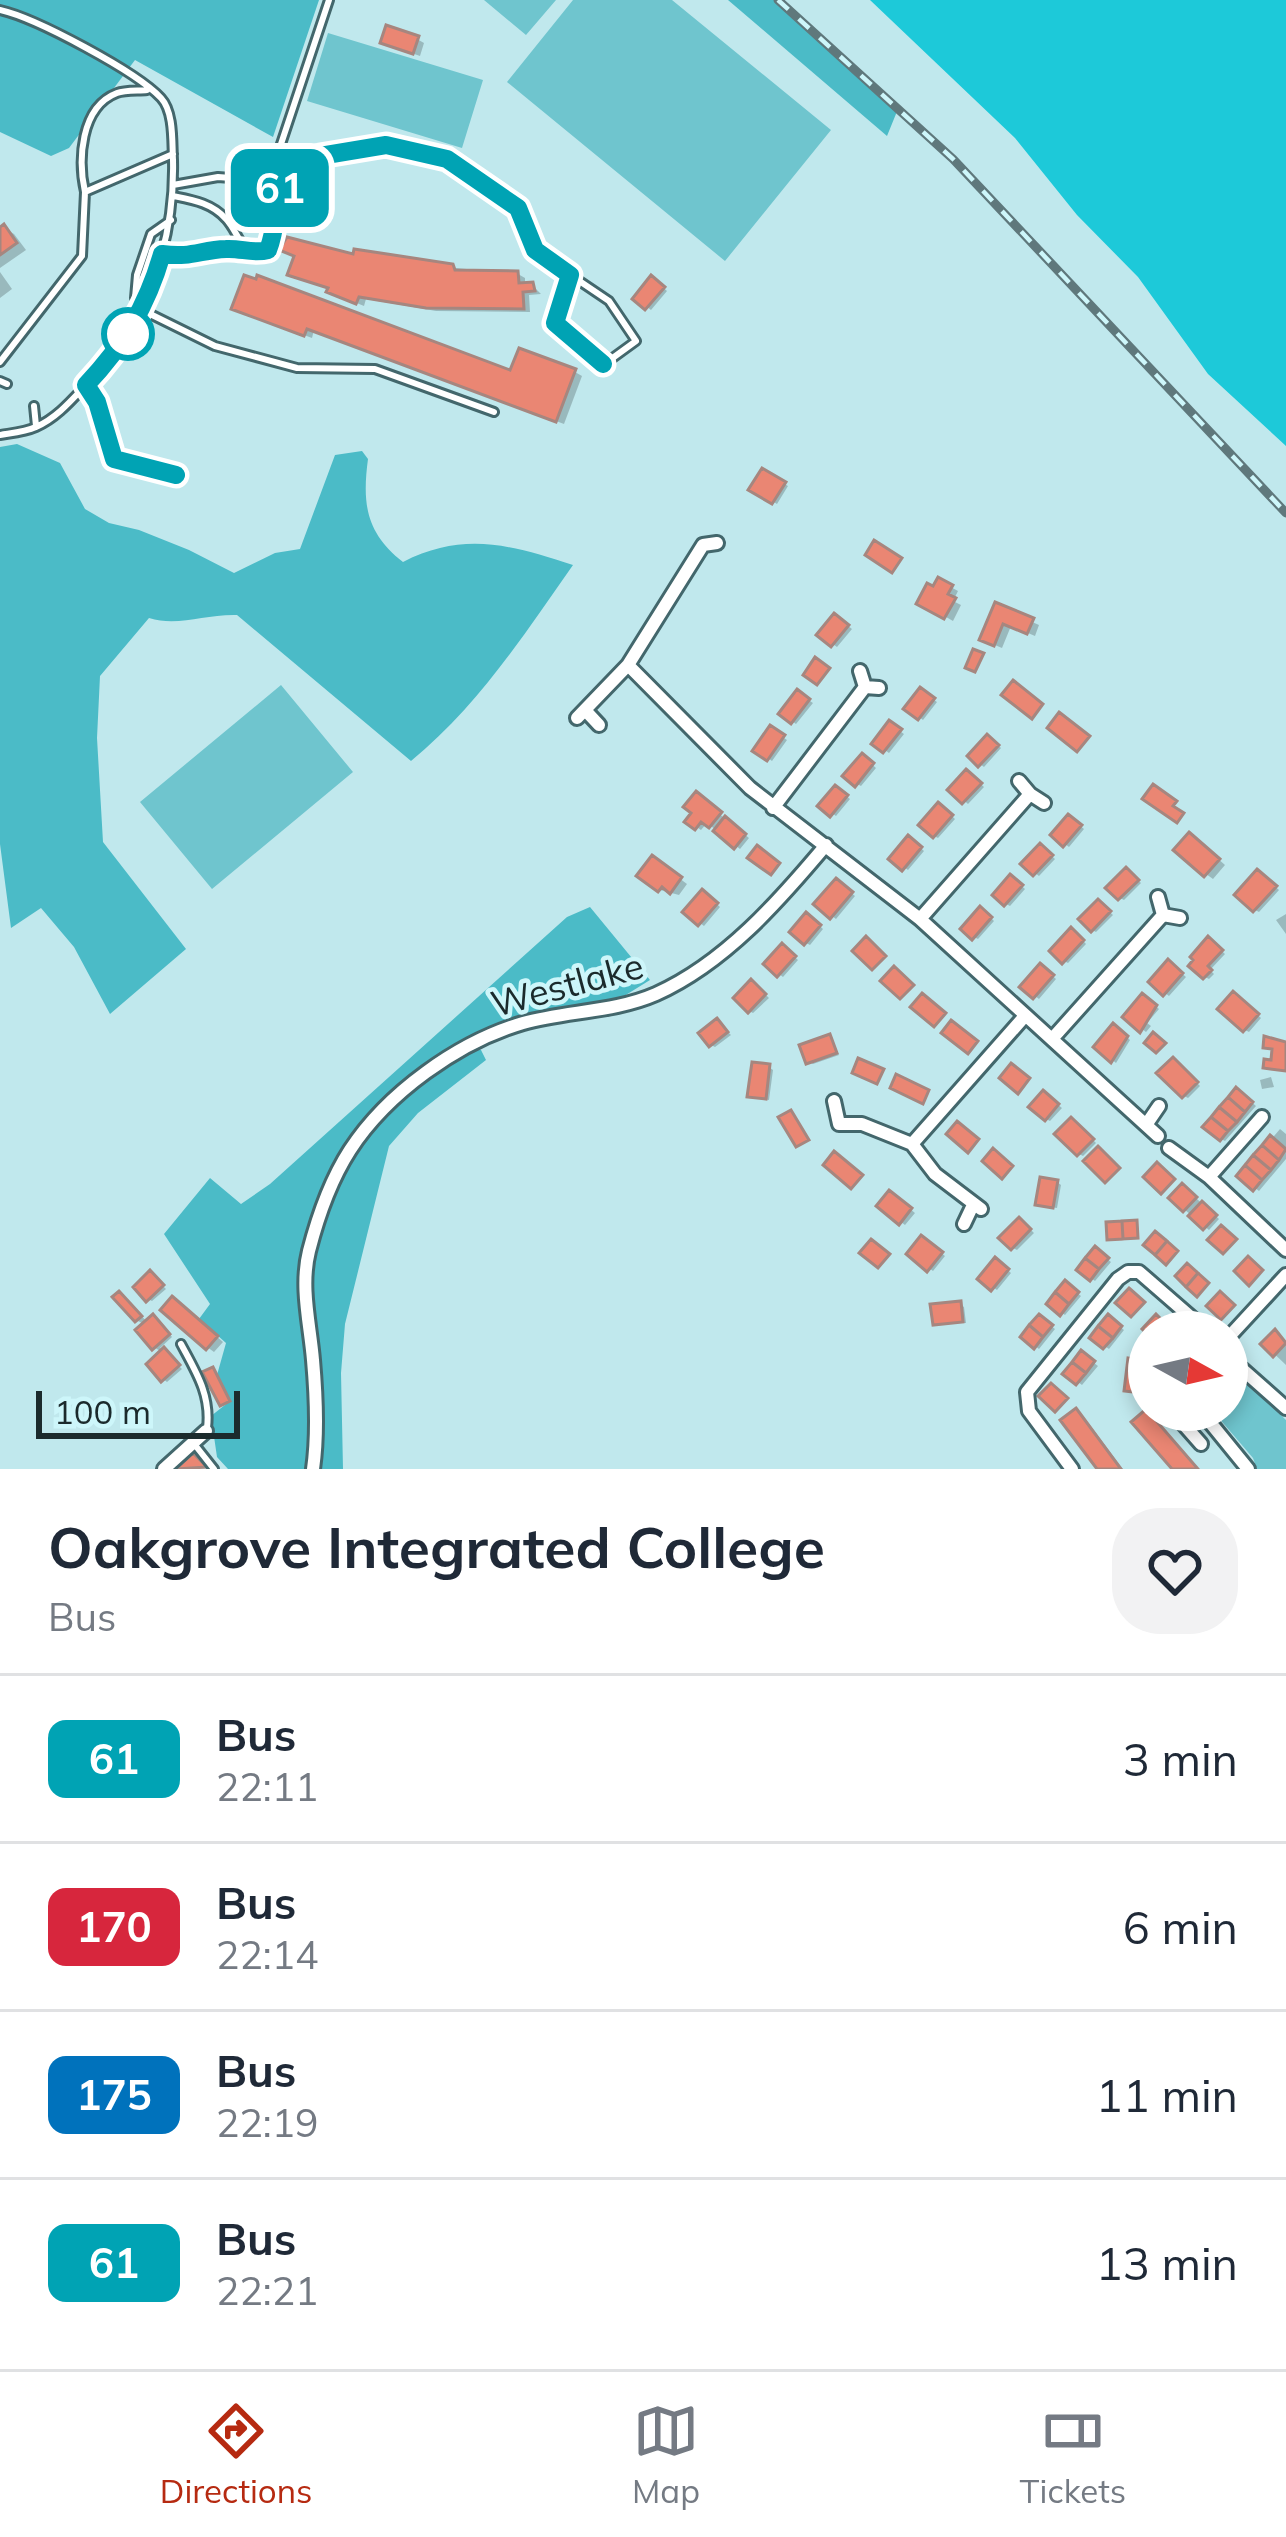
<!DOCTYPE html>
<style>
:root{--surface:#fff;--page:#f2f2f3;--text:#1f2937;--muted:#747a83;--line:#e0e1e3;--accent:#b62a11}
body{margin:0;font-family:Mulish,sans-serif;background:var(--page);color:var(--text);height:100vh;display:flex;flex-direction:column;font-size:45px;white-space:nowrap}
*{box-sizing:border-box;margin:0}
p{font-size:39px;color:var(--muted)}
.icon{flex:none;width:66px;height:66px;fill:none;stroke:currentColor;stroke-width:2;stroke-linecap:round;stroke-linejoin:round}
.map{position:relative;height:1469px;overflow:hidden}
.details{display:flex;flex-direction:column;background:var(--surface);flex:1}
.details>*{flex:none}
.badge{padding:0 24px;border-radius:18px;font-size:42px;line-height:78px}
.needle{width:78px;rotate:98deg}
.buttons{position:absolute;left:1128px;top:1311px;display:grid;gap:24px}
.buttons a{display:grid;place-items:center;width:120px;height:120px;border-radius:50%;background:var(--surface);box-shadow:0 6px 18px #0003;font-size:60px}
.scale{position:absolute;left:36px;bottom:30px;width:204px;box-sizing:border-box;padding-left:12px;border:6px solid #1b2a2c;border-top:0;font-size:33px;line-height:42px;white-space:nowrap;color:#1b2a2c;-webkit-text-stroke:9px #cdf6fa;paint-order:stroke}
.map>.badge{position:absolute;translate:-50% -50%;box-shadow:0 0 0 6px #fff}
.round{display:grid;place-items:center;flex:none;width:126px;height:126px;border-radius:48px;background:var(--page)}
.headline{display:flex;align-items:center;justify-content:space-between;height:204px;padding:0 48px}
h1{font-size:57px;font-weight:700;line-height:90px}
ul{padding:0;list-style:none}
li{display:flex;align-items:center;gap:36px;height:168px;padding:0 48px;border-top:3px solid var(--line)}
li div{flex:1}
li b{display:block;font-size:45px}
li em{font-style:normal}
li .badge{min-width:132px;font-weight:700;text-align:center}
.tabs{display:flex;justify-content:space-around;align-items:center;height:168px;border-top:3px solid var(--line);background:var(--surface);font-size:33px;color:var(--muted)}
.tabs a{display:grid;justify-items:center;gap:6px}
.tabs .selected{color:var(--accent)}
.map>svg:first-child{display:block}
.green{fill:#6fc5ce}
.forest{fill:#4bbbc7}
.water{fill:#1dc9d9}
.shadow{fill:#0003}
.building{fill:#ea8673;stroke:#a6867f;stroke-width:3}
.lines{fill:none;stroke-linecap:round;stroke-linejoin:round}
.service-casing{stroke:#43676c;stroke-width:12}
.minor-casing{stroke:#43676c;stroke-width:18}
.service{stroke:#fff;stroke-width:6}
.minor{stroke:#fff;stroke-width:12}
.rail-casing{stroke:#5f787c;stroke-width:9}
.rail{stroke:#cdf6fa;stroke-width:4.5;stroke-dasharray:14;stroke-linecap:butt}
.line-casing{stroke:#fff;stroke-width:27}
.line{stroke:#00a3b4;stroke-width:18}
.stop-dot{fill:#fff;stroke:#00a3b4;stroke-width:6}
.labels{text-anchor:middle;dominant-baseline:central;stroke-width:9;stroke-linejoin:round;paint-order:stroke}
.street-label{font-size:36px;fill:#1b2a2c;stroke:#cdf6fa}
</style>
<div class="map">
<svg width="1286" height="1469" viewBox="0 0 1286 1469">
<rect width="100%" height="100%" fill="#c0e8ed"/>
<path class="green" d="M484,0H556L526,35Z
M573,0H672L831,130L725,261L507,82Z
M328,33L483,80L462,148L307,101Z
M281,685L353,772L212,889L140,802Z
M1227,1363L1286,1420V1469H1257L1253,1458L1212,1410H1227Z"/>
<path class="forest" d="M0,0H319L273,137L135,60L69,148L51,156L0,132Z
M728,0H778L898,109L887,136Z
M17,444L60,463L85,509L109,523L139,530L189,550L234,573L275,553L300,549L335,455L362,451L368,459C362,504 366,533 403,562C464,531 511,545 573,565C524,635 477,707 411,761L237,615C205,614 178,627 149,618L100,676L97,738L103,842L186,949L110,1014L74,947L41,908L11,928L0,844V447Z
M590,907L650,980L608,1006L563,1014L465,1049L481,1050L486,1060L418,1113L389,1146L345,1324L341,1373L343,1469H228L217,1457L211,1416L230,1401L217,1375L226,1343L199,1319L210,1304L164,1234L210,1178L241,1204L270,1184L567,917Z"/>
<path class="water" d="M870,0H1286V446L1208,374L1138,277L1077,215L1015,138Z"/>
<path class="shadow" d="M417,39L424,43L420,56L391,46Z
M4,228L14,234L26,250L0,268V231Z
M355,258L518,274L525,278V286L532,285L541,294L529,295L530,312L436,311L366,299L364,306L337,295Z
M0,272L12,289L0,298Z
M656,281L667,291L651,310L636,298Z
M242,312L512,374L575,372L582,376L564,424L314,330L312,338Z
M763,472L788,486L777,504L753,489Z
M940,581L958,591L953,601L961,605L953,621L920,602Z
M996,606L1039,625L1035,636L1011,626L1002,648L990,643Z
M839,619L852,629L837,647L820,635Z
M921,691L937,702L923,720L907,708Z
M798,693L813,703L796,724L782,714Z
M890,724L904,734L889,753L875,743Z
M771,729L787,740L772,761L757,750Z
M992,740L1001,748L984,767L980,764Z
M866,759L876,768L861,786L857,784Z
M971,775L984,787L968,804L952,790Z
M836,788L850,799L836,816L822,806Z
M696,795L749,838L740,849L707,823L701,830L688,821L695,813Z
M943,808L955,819L938,838L934,836Z
M1073,820L1084,829L1069,847L1065,844Z
M1197,840L1225,865L1213,879L1206,874Z
M913,841L924,851L908,870L893,859Z
M1044,849L1055,859L1039,876L1035,873Z
M659,863L687,884L679,895L660,890Z
M1130,873L1141,883L1124,900L1120,898Z
M1262,875L1279,890L1259,912L1255,910Z
M1015,880L1025,889L1010,906L1006,904Z
M840,884L855,896L836,919L832,916Z
M707,895L720,907L704,926L700,923Z
M1102,905L1113,915L1096,932L1092,930Z
M985,912L994,921L978,939L974,937Z
M1286,914V934L1276,920Z
M811,918L823,929L810,945L806,943Z
M1076,933L1086,944L1068,963L1064,961Z
M1213,943L1225,954L1210,970L1214,974L1209,979L1205,977Z
M787,950L798,960L783,977L779,974Z
M1173,966L1186,977L1169,996L1165,993Z
M1045,969L1056,979L1039,999L1035,996Z
M756,985L769,998L753,1013L749,1011Z
M1237,997L1261,1018L1249,1032L1245,1030Z
M1147,999L1159,1009L1147,1023L1151,1026L1146,1032L1126,1016Z
M717,1021L731,1035L715,1047L711,1045Z
M1118,1029L1130,1040L1116,1063L1097,1047Z
M830,1038L839,1055L813,1064L808,1062Z
M1177,1063L1200,1086L1188,1098L1184,1096Z
M769,1067L773,1070L769,1100L754,1098Z
M1271,1077L1274,1087L1262,1089L1260,1080Z
M1241,1093L1256,1106L1225,1141L1221,1139Z
M1047,1096L1062,1108L1050,1121L1046,1119Z
M1076,1123L1096,1143L1083,1156L1079,1154Z
M1280,1129L1286,1134V1159L1259,1191L1240,1176Z
M1057,1182L1061,1185L1057,1208L1043,1206Z
M1186,1189L1219,1219L1209,1230L1185,1210Z
M894,1196L915,1213L905,1225L901,1222Z
M1024,1223L1034,1233L1017,1250L1013,1248Z
M922,1239L945,1256L933,1271L910,1254Z
M1096,1250L1111,1262L1095,1281L1080,1270Z
M1000,1263L1011,1273L997,1290L981,1279Z
M154,1277L166,1289L152,1301L148,1299Z
M1065,1284L1081,1296L1065,1315L1050,1304Z
M124,1297L148,1323L158,1320L172,1337L160,1348L182,1369L167,1382L163,1379V1353L154,1347L146,1325L136,1320Z
M180,1304L223,1342L214,1352L207,1347Z
M960,1304L964,1307L966,1323H935Z
M1039,1317L1055,1329L1039,1349L1024,1337Z
M1109,1318L1124,1330L1109,1349L1093,1338Z
M1276,1332L1286,1342V1365L1264,1344Z
M1082,1354L1098,1366L1082,1385L1066,1373Z
M1145,1363L1149,1365L1146,1394L1131,1392Z
M1076,1412L1083,1416L1123,1469H1100Z"/>
<path class="building" d="M386,25L419,36L413,54L380,43Z
M4,224L17,243L0,255V227Z
M287,237L353,254L354,249L453,264L455,270L518,271L519,283L533,282L535,291L523,292L524,309L426,308L359,297L356,304L326,292L328,288L287,275L294,256L279,250Z
M244,275L256,279L257,275L510,370L519,348L576,369L556,422L307,329L304,336L231,309Z
M651,275L665,287L645,310L632,299Z
M762,468L786,482L772,504L748,490Z
M874,540L902,558L892,573L865,555Z
M938,577L953,585L948,594L956,598L944,619L916,604L927,583L933,586Z
M995,602L1034,618L1027,634L1003,624L994,646L979,640Z
M834,613L849,625L831,647L816,635Z
M973,649L984,653L975,672L965,668Z
M815,657L830,668L817,685L803,675Z
M1013,680L1043,704L1032,719L1001,695Z
M920,687L935,698L918,720L903,709Z
M797,689L810,699L791,724L778,714Z
M1059,712L1090,736L1077,752L1047,728Z
M889,720L902,729L883,753L871,744Z
M770,725L785,735L767,761L752,751Z
M987,734L999,745L978,767L967,756Z
M862,753L874,763L855,787L842,776Z
M966,769L982,783L962,804L947,790Z
M1153,784L1177,801L1173,806L1184,813L1177,823L1142,799Z
M835,785L848,795L830,817L817,806Z
M696,791L722,812L709,828L701,822L695,830L684,822L691,813L683,807Z
M938,802L953,815L933,838L918,825Z
M1068,814L1082,825L1063,847L1050,835Z
M725,816L746,834L734,849L713,831Z
M1189,832L1220,859L1204,877L1173,850Z
M908,835L922,847L902,871L888,859Z
M1040,843L1053,855L1033,876L1020,864Z
M757,845L780,863L771,875L747,858Z
M652,855L682,877L670,894L662,887L658,892L636,876Z
M1126,867L1139,880L1118,900L1105,888Z
M1257,869L1277,886L1253,912L1234,895Z
M1010,874L1023,885L1004,906L992,895Z
M836,878L853,892L830,919L813,904Z
M702,889L718,903L698,926L682,912Z
M1098,899L1111,911L1091,932L1078,919Z
M980,906L992,917L972,940L960,929Z
M806,912L821,925L804,945L789,932Z
M1071,927L1084,940L1062,964L1049,951Z
M866,936L886,956L872,970L852,951Z
M1208,936L1223,950L1208,966L1212,970L1203,979L1188,966L1193,960L1190,957Z
M782,943L796,956L777,977L763,964Z
M1168,959L1183,973L1163,996L1148,982Z
M1040,963L1054,975L1033,999L1019,987Z
M894,966L914,985L900,999L880,981Z
M751,979L766,994L748,1013L733,998Z
M1233,991L1259,1014L1243,1032L1217,1009Z
M922,993L946,1013L934,1027L910,1007Z
M1142,993L1157,1005L1140,1033L1122,1017Z
M717,1018L728,1032L709,1047L698,1033Z
M951,1020L978,1041L968,1054L941,1033Z
M1113,1023L1128,1036L1111,1063L1093,1047Z
M1153,1032L1166,1043L1156,1053L1144,1043Z
M830,1034L837,1053L806,1064L799,1045Z
M1264,1036L1286,1042V1071L1263,1068L1264,1059L1271,1060L1272,1049L1263,1048Z
M1173,1057L1198,1082L1182,1098L1156,1073Z
M858,1058L884,1069L877,1084L852,1073Z
M752,1062L770,1064L766,1099L747,1097Z
M1011,1063L1030,1078L1018,1094L999,1078Z
M896,1074L929,1090L923,1104L890,1088Z
M1236,1087L1253,1102L1245,1112L1228,1097Z
M1043,1090L1059,1104L1045,1121L1028,1107Z
M1228,1097L1245,1112L1237,1122L1219,1107Z
M1219,1107L1237,1122L1228,1131L1211,1117Z
M791,1110L809,1140L796,1147L778,1117Z
M1071,1117L1094,1139L1077,1156L1054,1134Z
M1211,1117L1228,1131L1220,1141L1202,1127Z
M957,1121L979,1139L968,1153L946,1134Z
M1270,1135L1286,1149L1279,1160L1262,1145Z
M1262,1145L1279,1160L1271,1170L1253,1155Z
M1098,1146L1120,1168L1105,1183L1083,1161Z
M993,1148L1013,1166L1002,1179L982,1161Z
M834,1151L863,1175L851,1189L823,1165Z
M1253,1155L1271,1170L1262,1180L1245,1165Z
M1157,1162L1175,1179L1161,1194L1143,1177Z
M1245,1165L1262,1180L1253,1191L1236,1176Z
M1040,1177L1058,1180L1053,1208L1035,1205Z
M1182,1183L1197,1197L1183,1212L1168,1198Z
M889,1190L912,1208L899,1225L876,1206Z
M1202,1201L1217,1215L1203,1230L1188,1216Z
M1019,1217L1031,1229L1011,1250L998,1238Z
M1137,1220L1138,1238L1123,1239L1122,1221Z
M1122,1221L1123,1239L1107,1240L1106,1222Z
M1221,1225L1237,1239L1223,1254L1207,1240Z
M1155,1231L1167,1241L1155,1255L1143,1245Z
M921,1235L943,1252L927,1272L906,1254Z
M871,1239L890,1254L878,1268L859,1253Z
M1167,1241L1178,1251L1166,1265L1155,1255Z
M1095,1246L1109,1258L1099,1269L1085,1258Z
M1248,1256L1263,1270L1249,1286L1234,1271Z
M995,1257L1009,1269L991,1291L977,1279Z
M1085,1258L1099,1269L1090,1281L1076,1270Z
M1187,1263L1198,1273L1186,1287L1175,1276Z
M150,1270L164,1285L146,1302L133,1287Z
M1198,1273L1209,1283L1197,1297L1186,1287Z
M1065,1280L1079,1292L1069,1304L1055,1292Z
M1129,1288L1145,1302L1131,1317L1115,1303Z
M119,1291L142,1316L135,1322L112,1297Z
M1220,1291L1235,1305L1221,1320L1206,1306Z
M1055,1292L1069,1304L1060,1316L1046,1304Z
M172,1296L218,1336L206,1350L160,1310Z
M961,1301L963,1322L933,1325L930,1304Z
M153,1314L170,1334L152,1350L135,1330Z
M1039,1314L1053,1325L1043,1337L1029,1325Z
M1108,1314L1122,1326L1113,1338L1098,1326Z
M1156,1314L1171,1329L1149,1332V1336L1142,1329Z
M1029,1325L1043,1337L1034,1349L1020,1337Z
M1098,1326L1113,1338L1103,1349L1089,1338Z
M1275,1329L1286,1343L1273,1357L1260,1344Z
M164,1347L180,1365L161,1382L146,1364Z
M1081,1350L1095,1361L1086,1373L1072,1362Z
M1128,1358L1146,1360L1142,1393L1124,1391Z
M1072,1362L1086,1373L1076,1385L1062,1374Z
M213,1367L230,1401L220,1406L202,1372Z
M1051,1383L1068,1398L1055,1412L1038,1396Z
M1076,1408L1121,1469H1097L1060,1420Z
M1146,1409L1198,1469H1172L1131,1422Z
M193,1453L207,1467L176,1469Z"/>
<g class="lines">
<g class="service-casing">
<path id="service" d="M0,10C36,18 137,72 161,98C174,112 172,142 173,160C175,247 145,324 85,386C70,402 56,418 36,427C25,432 12,433 0,435
M269,180L329,0
M173,185L218,177L282,182L320,156L385,145L447,159L518,208L535,251L609,301L636,341L603,365L555,323L570,276
M85,192C78,161 80,107 117,93C125,90 139,91 147,90
M173,196C193,200 212,203 226,219C240,234 241,259 267,250C277,228 275,205 282,182
M171,220L151,234L137,275L135,298L142,310L215,346L297,368L375,369L494,412
M162,255C192,258 216,249 245,249
M0,362L82,256L85,192L173,154
M0,381L7,384
M86,385L97,402L114,459L176,475
M34,406L36,426
M181,1344C196,1372 211,1395 207,1428
M195,1445L214,1469"/>
</g>
<g class="minor-casing">
<path id="minor" d="M628,665L750,788L920,919L1158,1136
M860,671L865,687L879,688
M585,710L599,725
M577,718L628,665L703,545L717,543
M1019,781L1030,794L1044,803
M773,808L865,687
M1158,897L1163,915L1180,918
M920,919L1030,794
M1052,1039L1163,915
M834,1101L839,1124H862L912,1144L935,1174L981,1209
M1146,1125L1159,1106
M912,1144L1024,1017
M1169,1148L1209,1177L1286,1250
M1209,1177L1262,1117
M964,1224L973,1205
M1227,1339L1286,1275
M1242,1369L1286,1408
M1171,1410L1201,1444
M1200,1410L1248,1469
M164,1469L206,1431
M313,1469C318,1435 316,1394 313,1360C310,1324 300,1287 309,1251C318,1216 330,1181 350,1150C387,1093 458,1042 523,1023C566,1011 615,1012 656,994C725,963 779,901 826,845
M1072,1469L1029,1411L1027,1392L1118,1279L1128,1272H1139L1208,1332"/>
</g>
<use href="#service" class="service"/>
<use href="#minor" class="minor"/>
<g class="rail-casing">
<path id="rail" d="M778,0L953,159L1286,513"/>
</g>
<use href="#rail" class="rail"/>
</g>
<g class="lines">
<g class="line-casing">
<path id="line" d="M176,475L114,459L97,402L86,385C123,346 147,306 162,254C192,258 200,250 226,249C241,248 253,254 268,250C277,228 275,205 282,182L320,156L386,145L447,159L518,208L535,250L570,275L555,323L603,364"/>
</g>
<use href="#line" class="line"/>
</g>
<circle class="stop-dot" cx="128" cy="334" r="24"/>
<g class="labels">
<g class="street-label">
<text transform="translate(567 984) rotate(-15)">Westlake</text>
</g>
</g>
</svg>
<div class="buttons">
<a><svg class="needle" viewBox="-14 -14 28 28"><path d="M0-13l5 13h-10z" fill="#e53935"/><path d="M0 13l5-13h-10z" fill="#747a83"/></svg></a>
</div>
<div class="scale">100 m</div>
<b class="badge" style="left:280px;top:188px;background:#00a3b4;color:#fff">61</b>
</div>
<section class="details">
<div class="headline"><div><h1>Oakgrove Integrated College</h1><p>Bus</p></div><a class="round"><svg class="icon" aria-label="heart" viewBox="0 0 24 24"><path d="M12 20l-8-8c-3-5 5-10 8-4 3-6 11-1 8 4z"/></svg></a></div>
<ul>
<li><span class="badge" style="background:#00a3b4;color:#fff">61</span><div><b>Bus</b><p>22:11</p></div><em>3 min</em></li>
<li><span class="badge" style="background:#d7263d;color:#fff">170</span><div><b>Bus</b><p>22:14</p></div><em>6 min</em></li>
<li><span class="badge" style="background:#0072bc;color:#fff">175</span><div><b>Bus</b><p>22:19</p></div><em>11 min</em></li>
<li><span class="badge" style="background:#00a3b4;color:#fff">61</span><div><b>Bus</b><p>22:21</p></div><em>13 min</em></li>
</ul>
</section>
<nav class="tabs">
<a class="selected"><svg class="icon" aria-label="directions" viewBox="0 0 24 24"><path d="M12 3l9 9-9 9-9-9zM9 14v-3h6M13 9l2 2-2 2"/></svg>Directions</a>
<a><svg class="icon" aria-label="map" viewBox="0 0 24 24"><path d="M3 6l6-2 6 2 6-2v14l-6 2-6-2-6 2zM9 4v14M15 6v14"/></svg>Map</a>
<a><svg class="icon" aria-label="tickets" viewBox="0 0 24 24"><path d="M3 7h18v10H3zM15 7v10"/></svg>Tickets</a>
</nav>
